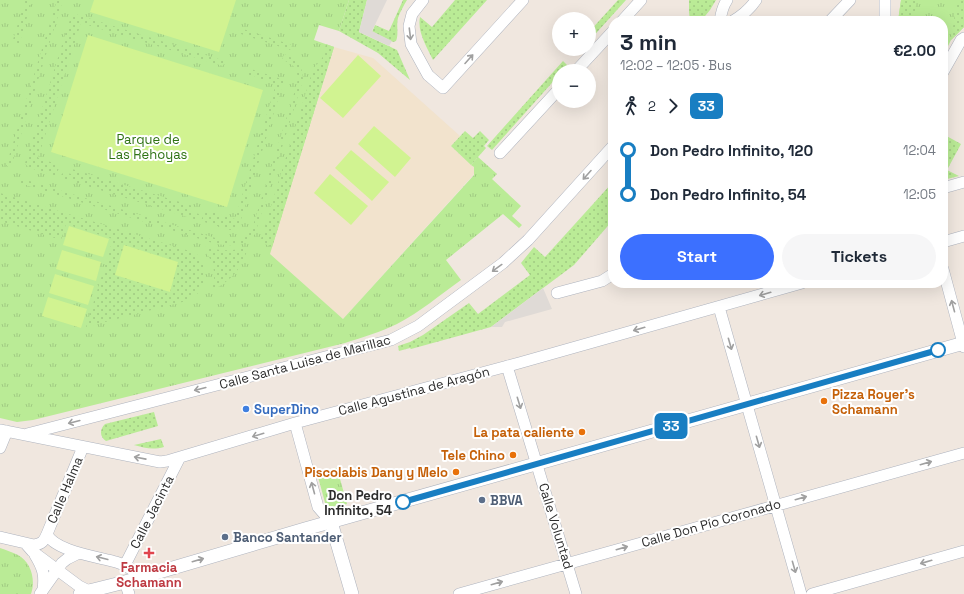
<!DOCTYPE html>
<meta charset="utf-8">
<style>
:root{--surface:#fff;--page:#f6f6f7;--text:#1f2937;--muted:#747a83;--accent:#3c70ff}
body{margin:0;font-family:"Space Grotesk",sans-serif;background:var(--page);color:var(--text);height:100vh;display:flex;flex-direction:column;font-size:15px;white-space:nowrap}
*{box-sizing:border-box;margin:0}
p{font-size:13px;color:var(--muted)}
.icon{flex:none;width:22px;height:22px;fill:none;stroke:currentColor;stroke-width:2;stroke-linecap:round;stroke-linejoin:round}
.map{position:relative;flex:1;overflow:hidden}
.details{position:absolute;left:608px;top:16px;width:340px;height:272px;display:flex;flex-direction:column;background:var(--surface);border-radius:16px;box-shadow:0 4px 16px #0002}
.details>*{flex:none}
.badge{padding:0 8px;border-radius:6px;font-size:14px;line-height:26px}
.fabs{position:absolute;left:552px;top:12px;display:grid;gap:8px}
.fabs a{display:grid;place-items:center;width:44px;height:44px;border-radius:50%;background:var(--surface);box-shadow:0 4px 16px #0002;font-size:20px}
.map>.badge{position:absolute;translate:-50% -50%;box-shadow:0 0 0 2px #fff}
.legs{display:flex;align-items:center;gap:6px;height:44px;padding:0 12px;font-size:13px}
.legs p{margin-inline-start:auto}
.headline{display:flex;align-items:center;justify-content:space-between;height:68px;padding:0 12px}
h1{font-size:22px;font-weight:800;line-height:30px}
.action{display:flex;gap:8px;margin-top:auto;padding:8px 12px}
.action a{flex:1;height:46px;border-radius:24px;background:var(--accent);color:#fff;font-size:16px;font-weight:800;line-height:46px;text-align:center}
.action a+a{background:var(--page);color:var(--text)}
ul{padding:0 12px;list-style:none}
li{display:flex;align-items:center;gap:14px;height:44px;font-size:15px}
li i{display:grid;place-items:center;width:6px;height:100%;margin:0 5px;background:currentColor}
li i::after{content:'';width:10px;height:10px;margin:-5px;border:3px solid;border-radius:50%;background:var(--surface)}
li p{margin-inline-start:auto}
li:first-child i{background:linear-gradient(#0000 50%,currentColor 0)}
li:last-child i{background:linear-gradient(currentColor 50%,#0000 0)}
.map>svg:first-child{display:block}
.education{fill:#f2e3cd}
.grass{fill:url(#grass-tufts)}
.garden{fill:url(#garden-dots)}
.pitch{fill:#d1f391}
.plaza{fill:#dfdad6}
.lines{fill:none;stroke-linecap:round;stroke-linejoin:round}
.minor-casing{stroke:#aeb3be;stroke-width:12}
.tertiary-casing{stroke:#aeb3be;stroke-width:14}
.minor{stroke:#fff;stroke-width:11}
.tertiary{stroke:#fff;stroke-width:13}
.oneway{stroke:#a0a0a0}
.line-1-casing{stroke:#fff;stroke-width:9}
.line-1{stroke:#187ec2;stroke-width:6}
.stop-1-dot{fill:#fff;stroke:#187ec2;stroke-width:2}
.food-dot{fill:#e8710a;stroke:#fff;stroke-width:1.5}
.shop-dot{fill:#3f7fe0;stroke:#fff;stroke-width:1.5}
.service-dot{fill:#5c6f8a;stroke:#fff;stroke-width:1.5}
.health-dot{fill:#e0444e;stroke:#fff;stroke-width:1.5}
.labels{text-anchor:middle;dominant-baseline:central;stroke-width:4;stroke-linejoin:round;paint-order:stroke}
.park-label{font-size:13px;fill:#2f7314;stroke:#fff}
.street-label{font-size:13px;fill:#2d2d2d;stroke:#fff}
.food-label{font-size:13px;font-weight:bold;fill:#c56008;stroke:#fff;text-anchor:end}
.shop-label{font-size:13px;font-weight:bold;fill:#366cbe;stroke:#fff;text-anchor:start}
.stop-label{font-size:13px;font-weight:bold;fill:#2d2d2d;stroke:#fff;text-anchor:end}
.service-label{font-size:13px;font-weight:bold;fill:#4e5e75;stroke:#fff;text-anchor:start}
.health-label{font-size:13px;font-weight:bold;fill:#be3a42;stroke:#fff}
</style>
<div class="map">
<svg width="964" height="594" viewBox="0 0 964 594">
<defs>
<pattern id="grass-tufts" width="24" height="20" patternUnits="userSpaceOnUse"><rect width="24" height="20" fill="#baeb96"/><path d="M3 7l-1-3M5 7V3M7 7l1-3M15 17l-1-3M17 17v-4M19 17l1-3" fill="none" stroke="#a0ca82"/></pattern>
<pattern id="garden-dots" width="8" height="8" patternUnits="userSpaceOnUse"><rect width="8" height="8" fill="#baeb96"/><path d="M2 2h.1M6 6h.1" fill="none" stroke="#a0ca82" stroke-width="1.8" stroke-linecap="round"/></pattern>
</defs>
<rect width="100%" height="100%" fill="#f0e7df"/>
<path class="education" d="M334,47L373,58L460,136L451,146L474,167V174L343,319L269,254Z"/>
<path class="grass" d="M0,0H349L339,31L319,25L314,40L334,47L270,254L343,319L474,175V167L471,165L478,157L497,174L492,179L521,206L512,216L522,225L519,228L503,214L446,260L461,280C440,295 420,312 397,324C381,332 363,337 345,343L33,420L17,422L0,418Z
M901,0H964V27L951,40L943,56V21H898Z
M337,468L347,504L327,510L317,473Z
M0,548C6,550 12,552 18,555C31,562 36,580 31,594H0Z"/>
<path class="garden" d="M25,0H32L19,45L12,43Z
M57,0H63L11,167L6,166Z
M349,0H367L359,32L397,50L410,80L378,53L339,31Z
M403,0H407C404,5 400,12 398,18C396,25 399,34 396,41L393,42L372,32L375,25L389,31Z
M455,0H487L433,60C427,47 417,32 420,17L432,27Z
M618,0H626L589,41V32Z
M689,0H716L710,10L701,21H690L689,12Z
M901,0H917L913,21H898Z
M957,0H964V27L951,40Z
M72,13L225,61L223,66L81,23L38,158L60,165L56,176L30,168L26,165L25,163Z
M240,28L292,45L290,50L238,33Z
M326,44L334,47L272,247L260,242L314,66C323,63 324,52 326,44Z
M284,54C297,60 303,65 303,80L255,234C243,247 233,246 216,244L19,183L20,180L23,179L222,240C234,243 246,241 252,229L297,84C299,70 295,64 282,60Z
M563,61L567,65L562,71H559V75L492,150L487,146Z
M248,68L284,80L240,223L236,228L230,230L201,221L205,210L235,219L276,84L246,74Z
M465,131L473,138L480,131L489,140L484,146L486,148L471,165L451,146Z
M943,134L961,144L947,170L959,176L943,180Z
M72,169L193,206L191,212L199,214L197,220L61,178L63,172L71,174Z
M613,182V220L574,265L491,327L411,349L410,348L399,351L398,346L410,342L423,335L469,303L478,314L530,275L521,263L534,247L545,257Z
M0,193L196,253C210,270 208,292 186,301L86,327L113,239L66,224L61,240L0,221Z
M202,246C217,251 232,252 248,247C243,268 230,282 211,291C218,272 213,262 202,246Z
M154,412L158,426L106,441C100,437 99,430 105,424Z
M161,439L164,447C153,450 144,448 134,445Z"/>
<path class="pitch" d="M94,0H236L219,52L90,12Z
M88,35L263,90L227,207L51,152Z
M358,55L381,76L343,118L320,98Z
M374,126L411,158L395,177L358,144Z
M351,150L389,182L372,201L335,168Z
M330,174L368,206L351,225L314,193Z
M69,226L109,239L103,257L63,245Z
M124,245L178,262L170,292L115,275Z
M62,250L101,262L96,281L56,269Z
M55,274L94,286L88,305L49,293Z
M48,297L87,309L81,328L42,316Z"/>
<path class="plaza" d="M367,0H387L372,31L392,41L389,46L359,32Z
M543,288L552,309L505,322L502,327H491Z"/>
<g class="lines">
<g class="minor-casing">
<path id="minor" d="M423,0L412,14L409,26L411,44L428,75L443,88L523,0
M885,0V21
M622,21L641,0
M720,21C721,14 723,6 727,0
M733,21C743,15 750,9 756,0
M830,21L850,0
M576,71L613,31
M943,72L961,40L964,38
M500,153L559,89
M943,188L964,182
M943,242L964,236
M943,269L964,347
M557,293L602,281L613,274
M719,307L801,594
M507,366L576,594
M295,423L318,507L331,522
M0,430L160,462L167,461L295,423L519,363L802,283
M27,434L391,340L418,326L503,263L528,240L613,146
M0,448L7,431
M47,534C54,551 99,557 116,562C126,565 134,571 143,576
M0,537L34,545C42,544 44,541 47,534L83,447
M25,543L32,551L79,586L87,590H93
M35,555C43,568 45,575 43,590
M125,565L179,459
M125,582L129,594
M40,594L62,563L67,559L79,553
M459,594L964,453
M812,594L964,551"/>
</g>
<g class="tertiary-casing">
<path id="tertiary" d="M331,522L352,594
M80,594L93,590L125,582L305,529L964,343"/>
</g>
<use href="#minor" class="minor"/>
<use href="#tertiary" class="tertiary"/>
</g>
<defs><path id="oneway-shaft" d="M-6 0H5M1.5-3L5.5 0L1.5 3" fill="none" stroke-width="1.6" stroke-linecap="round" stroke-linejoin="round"/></defs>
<g class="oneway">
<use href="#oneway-shaft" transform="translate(410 34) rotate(83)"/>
<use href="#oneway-shaft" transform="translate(469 59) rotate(-48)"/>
<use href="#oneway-shaft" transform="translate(587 175) rotate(132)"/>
<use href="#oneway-shaft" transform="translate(497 268) rotate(144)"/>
<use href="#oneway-shaft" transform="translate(765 294) rotate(164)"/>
<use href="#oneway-shaft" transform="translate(953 306) rotate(-105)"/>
<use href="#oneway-shaft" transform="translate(639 329) rotate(164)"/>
<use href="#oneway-shaft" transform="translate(730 344) rotate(74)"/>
<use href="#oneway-shaft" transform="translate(200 389) rotate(166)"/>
<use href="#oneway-shaft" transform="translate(519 403) rotate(73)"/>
<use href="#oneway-shaft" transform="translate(74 422) rotate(166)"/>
<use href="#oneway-shaft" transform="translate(258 435) rotate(163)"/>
<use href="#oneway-shaft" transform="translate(758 442) rotate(74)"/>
<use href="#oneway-shaft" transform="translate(140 458) rotate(-169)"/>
<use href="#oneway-shaft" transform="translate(926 463) rotate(-16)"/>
<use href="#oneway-shaft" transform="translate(313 488) rotate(-105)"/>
<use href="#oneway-shaft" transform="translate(801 498) rotate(-16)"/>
<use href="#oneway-shaft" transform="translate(622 548) rotate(-16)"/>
<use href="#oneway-shaft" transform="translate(102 558) rotate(-166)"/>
<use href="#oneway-shaft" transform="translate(198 560) rotate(-16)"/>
<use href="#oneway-shaft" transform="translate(926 562) rotate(164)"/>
<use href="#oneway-shaft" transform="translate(794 567) rotate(74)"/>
<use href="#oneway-shaft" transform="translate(497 583) rotate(-16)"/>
</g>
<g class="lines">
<g class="line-1-casing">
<path id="line-1" d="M403,502L938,350"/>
</g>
<use href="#line-1" class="line-1"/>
</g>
<g class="stop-1-dot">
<circle cx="938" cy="350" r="7"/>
<circle cx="403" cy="502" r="7"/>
</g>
<g class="food-dot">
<circle cx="824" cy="401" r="4"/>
<circle cx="582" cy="432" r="4"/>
<circle cx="513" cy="455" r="4"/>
<circle cx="456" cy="472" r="4"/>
</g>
<circle class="shop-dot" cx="246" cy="409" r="4"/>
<g class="service-dot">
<circle cx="482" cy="500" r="4"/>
<circle cx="225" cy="537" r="4"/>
</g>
<path class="health-dot" d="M147 547h4v4h4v4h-4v4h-4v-4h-4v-4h4z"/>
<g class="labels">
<g class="park-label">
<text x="148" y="139">Parque de<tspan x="148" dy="15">Las Rehoyas</tspan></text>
</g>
<g class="street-label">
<text transform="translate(305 362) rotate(-15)">Calle Santa Luisa de Marillac</text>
<text transform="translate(414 391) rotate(-15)">Calle Agustina de Aragón</text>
<text transform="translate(65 490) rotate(-67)">Calle Halma</text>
<text transform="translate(152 512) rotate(-63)">Calle Jacinta</text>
<text transform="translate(711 523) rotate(-16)">Calle Don Pío Coronado</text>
<text transform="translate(556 526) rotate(73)">Calle Voluntad</text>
</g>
<g class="food-label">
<text x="832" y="394" text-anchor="start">Pizza Royer's<tspan x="832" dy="15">Schamann</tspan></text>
<text x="574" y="432">La pata caliente</text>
<text x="505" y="455">Tele Chino</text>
<text x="448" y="472">Piscolabis Dany y Melo</text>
</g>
<g class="shop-label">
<text x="254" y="409">SuperDino</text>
</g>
<g class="stop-label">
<text x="392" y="495">Don Pedro<tspan x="392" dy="15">Infinito, 54</tspan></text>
</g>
<g class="service-label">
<text x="490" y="500">BBVA</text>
<text x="233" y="537">Banco Santander</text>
</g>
<g class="health-label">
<text x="149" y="567">Farmacia<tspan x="149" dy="15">Schamann</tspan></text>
</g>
</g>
</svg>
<div class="fabs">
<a>+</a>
<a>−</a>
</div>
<b class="badge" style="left:671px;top:426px;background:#187ec2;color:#fff">33</b>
<section class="details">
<div class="headline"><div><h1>3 min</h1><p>12:02 – 12:05 · Bus</p></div><b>€2.00</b></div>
<div class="legs"><svg class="icon" aria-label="walk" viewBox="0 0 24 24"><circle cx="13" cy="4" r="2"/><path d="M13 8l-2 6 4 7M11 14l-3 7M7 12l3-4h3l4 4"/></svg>2<svg class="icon" aria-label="forward" viewBox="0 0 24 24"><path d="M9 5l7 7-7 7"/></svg><b class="badge" style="background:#187ec2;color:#fff">33</b></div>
<ul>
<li><i style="color:#187ec2"></i><b>Don Pedro Infinito, 120</b><p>12:04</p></li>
<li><i style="color:#187ec2"></i><b>Don Pedro Infinito, 54</b><p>12:05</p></li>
</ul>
<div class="action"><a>Start</a><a>Tickets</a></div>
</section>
</div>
